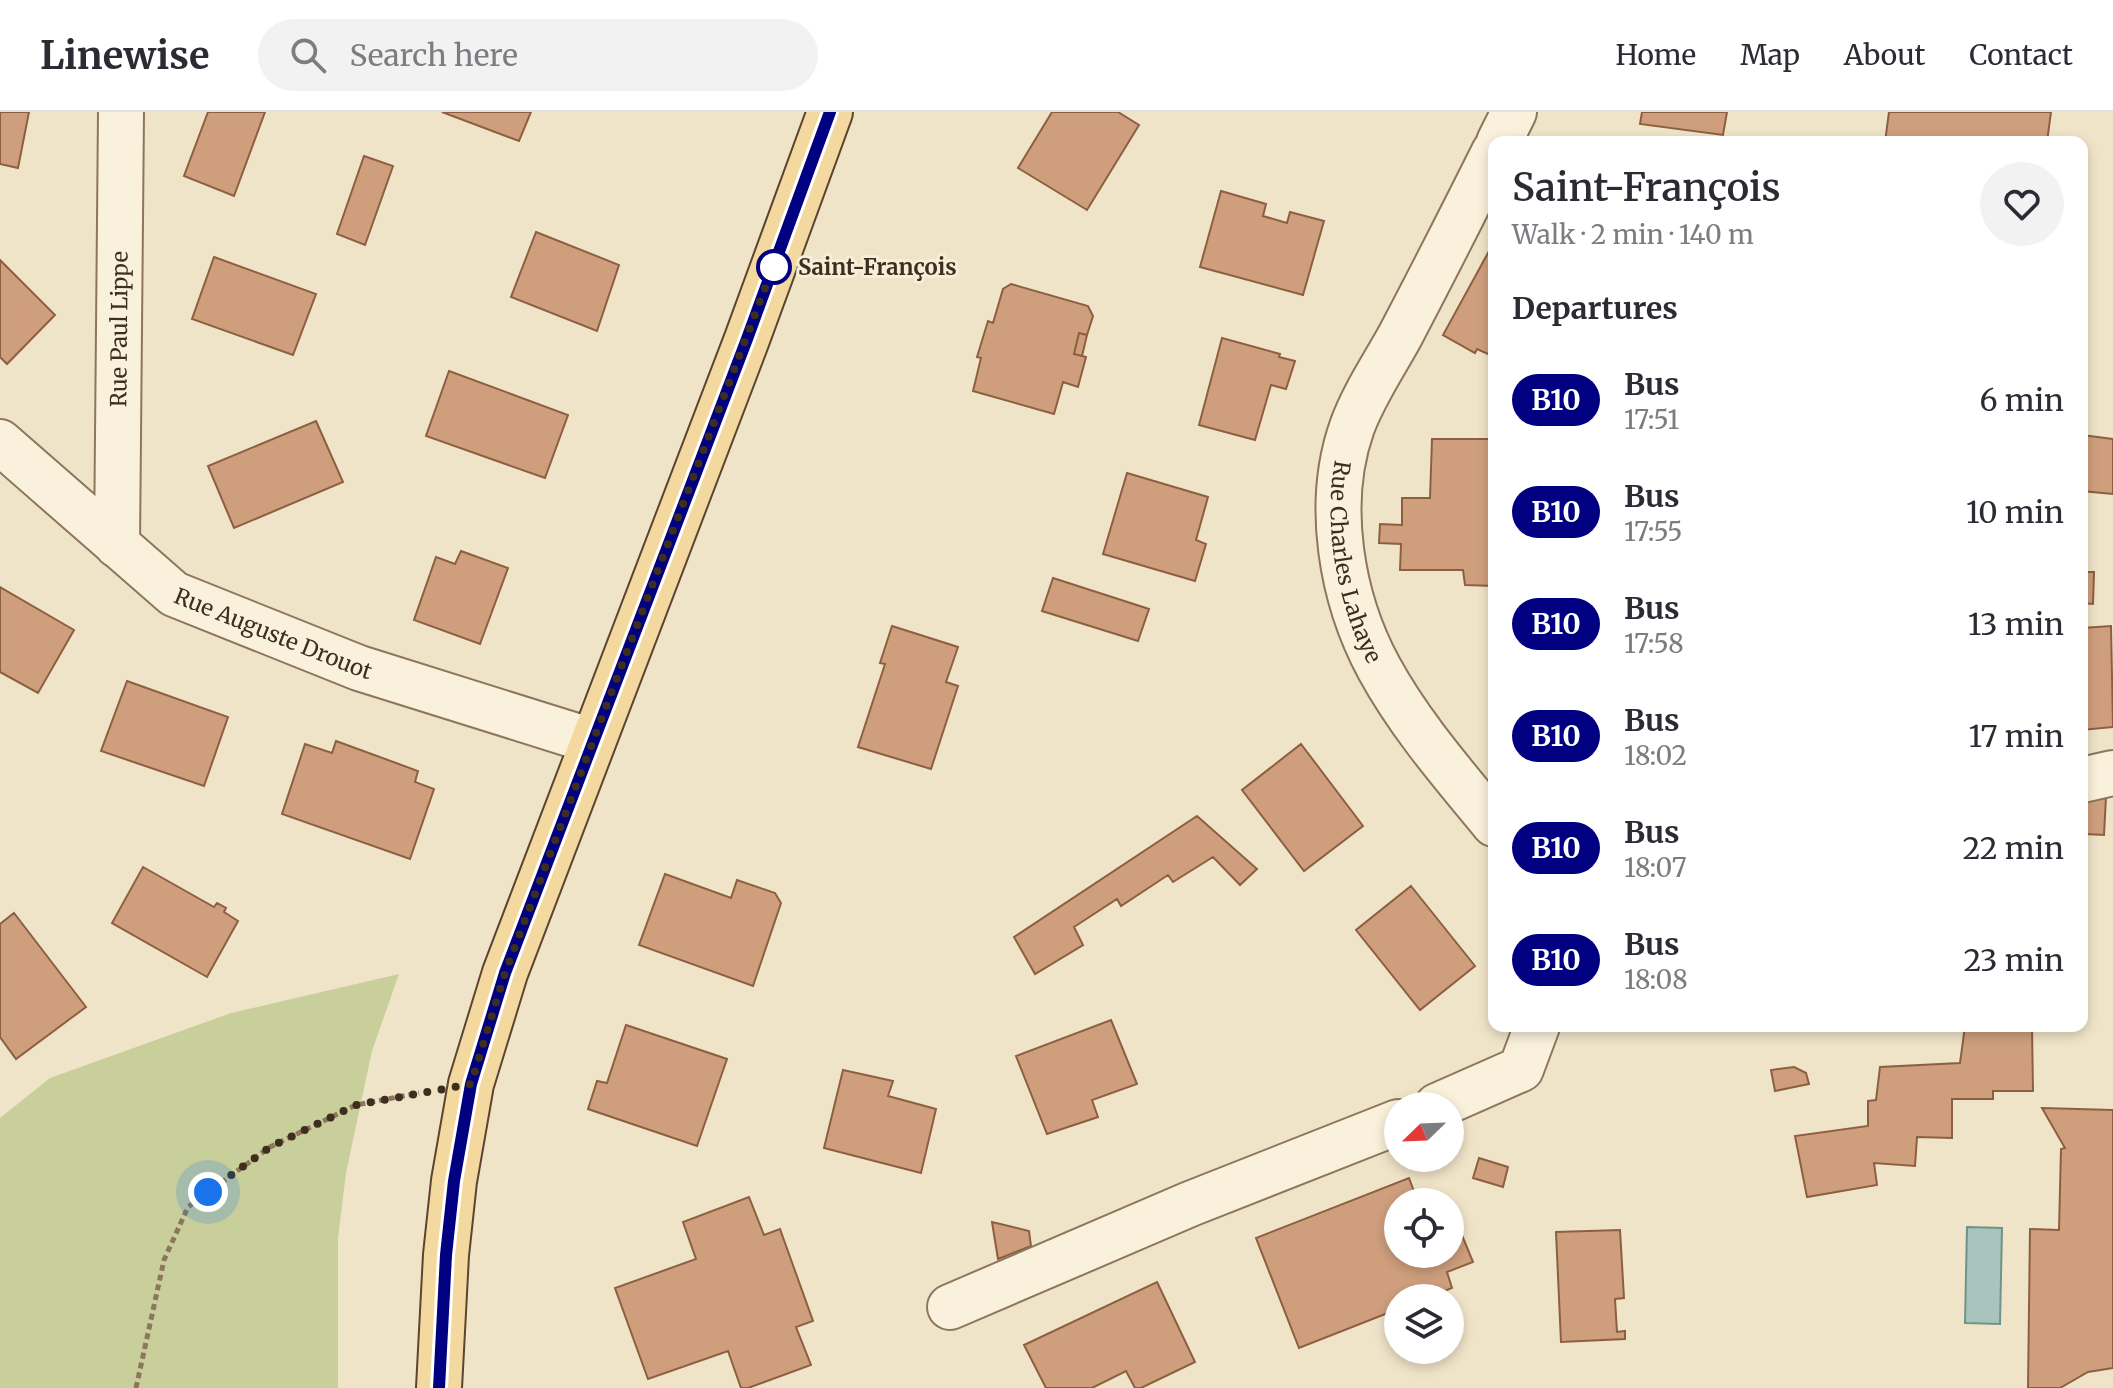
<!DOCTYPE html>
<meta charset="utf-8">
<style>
:root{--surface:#fff;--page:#f2f2f3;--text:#2b2b33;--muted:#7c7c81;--line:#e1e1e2}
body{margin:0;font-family:Merriweather,serif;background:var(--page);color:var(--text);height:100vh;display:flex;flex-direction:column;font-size:30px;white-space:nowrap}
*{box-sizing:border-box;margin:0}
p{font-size:26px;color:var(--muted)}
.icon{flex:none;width:44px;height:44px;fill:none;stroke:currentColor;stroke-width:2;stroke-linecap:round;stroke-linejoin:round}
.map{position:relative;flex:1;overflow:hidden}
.drawer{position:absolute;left:1488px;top:24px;width:600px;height:896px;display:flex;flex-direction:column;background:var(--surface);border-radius:16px;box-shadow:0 4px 12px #0003}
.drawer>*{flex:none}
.badge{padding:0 16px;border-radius:26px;font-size:28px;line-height:52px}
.needle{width:52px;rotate:247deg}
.controls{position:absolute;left:1384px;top:980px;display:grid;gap:16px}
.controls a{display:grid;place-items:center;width:80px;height:80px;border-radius:50%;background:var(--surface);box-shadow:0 4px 12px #0003;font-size:40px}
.you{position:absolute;width:40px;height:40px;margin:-20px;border:6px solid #fff;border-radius:50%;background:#1a73e8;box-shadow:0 0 0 12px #1a73e833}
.map>.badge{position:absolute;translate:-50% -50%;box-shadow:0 0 0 4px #fff}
h2{padding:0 24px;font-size:30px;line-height:72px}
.round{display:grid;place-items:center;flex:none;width:84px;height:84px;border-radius:42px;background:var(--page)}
.overview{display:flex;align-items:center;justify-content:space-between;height:136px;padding:0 24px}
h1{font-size:38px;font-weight:600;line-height:60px}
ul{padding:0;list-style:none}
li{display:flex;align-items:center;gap:24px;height:112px;padding:0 24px}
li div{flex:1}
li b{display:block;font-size:30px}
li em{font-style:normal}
li .badge{min-width:88px;font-weight:700;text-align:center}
header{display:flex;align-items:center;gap:48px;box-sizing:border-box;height:112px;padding:0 40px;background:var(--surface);border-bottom:2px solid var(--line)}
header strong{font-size:38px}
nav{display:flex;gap:44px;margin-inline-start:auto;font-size:28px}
.search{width:560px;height:72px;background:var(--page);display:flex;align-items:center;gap:20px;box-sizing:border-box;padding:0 28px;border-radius:44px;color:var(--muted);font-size:30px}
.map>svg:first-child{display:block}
.green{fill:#c9cf9b}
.water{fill:#a9c4bc;stroke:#6f938a;stroke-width:2}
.building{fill:#cf9f7d;stroke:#8d5f41;stroke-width:2}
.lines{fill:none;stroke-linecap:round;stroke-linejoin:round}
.minor-casing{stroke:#8d765c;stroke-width:48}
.primary-casing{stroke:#5b4430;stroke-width:48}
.path{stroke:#8d765c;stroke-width:5;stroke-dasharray:6 4;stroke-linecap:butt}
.minor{stroke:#faf1dc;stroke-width:44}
.primary{stroke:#f3d9a0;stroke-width:44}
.line-casing{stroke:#fff;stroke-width:18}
.line{stroke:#000080;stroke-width:12}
.walk{stroke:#3d2e20;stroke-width:8;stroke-dasharray:0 14.4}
.stop-dot{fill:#fff;stroke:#000080;stroke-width:4}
.labels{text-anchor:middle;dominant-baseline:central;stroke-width:6;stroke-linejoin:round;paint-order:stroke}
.stop-label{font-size:22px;font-weight:bold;fill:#3d2e20;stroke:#f7eed8;text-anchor:start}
.street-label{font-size:22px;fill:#3d2e20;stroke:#f7eed8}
</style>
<header>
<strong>Linewise</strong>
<div class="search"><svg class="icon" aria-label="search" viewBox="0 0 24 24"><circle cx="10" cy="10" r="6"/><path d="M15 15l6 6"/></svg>Search here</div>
<nav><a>Home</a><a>Map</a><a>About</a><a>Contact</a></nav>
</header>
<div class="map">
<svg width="2113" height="1276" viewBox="0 0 2113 1276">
<rect width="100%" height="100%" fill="#f0e4c8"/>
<path class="green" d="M399,862L372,939L346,1061L338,1126V1276H0V1006L50,966L231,901Z"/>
<path class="water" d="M1967,1115L2002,1116L2000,1212L1965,1211Z"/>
<path class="building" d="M0,0H29L18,56L0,52Z
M208,0H265L234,84L184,64Z
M442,0H531L519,29Z
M1052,0H1118L1139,13L1087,98L1018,56Z
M1642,0H1727L1723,23L1640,12Z
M1889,0H2051L2047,30H1885Z
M364,44L393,54L365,133L337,122Z
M1221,79L1266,92L1263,104L1287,111L1290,100L1324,109L1303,183L1200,155Z
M536,120L619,153L597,219L511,185Z
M1494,130V238L1491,237L1488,242L1477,237L1475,241L1443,223Z
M214,145L316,182L293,243L192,207Z
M0,148L55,203L7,252L0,245Z
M1011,172L1088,194L1093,204L1087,223L1079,221L1074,242L1086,245L1078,275L1063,270L1054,302L973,279L981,246L977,245L988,209L993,211L1003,177Z
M1079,221L1087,223L1082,244L1074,242Z
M1222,226L1280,242L1279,245L1295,249L1286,277L1271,273L1255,328L1199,313Z
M449,259L568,303L545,366L426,324Z
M316,309L343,370L234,416L208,354Z
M2082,323L2113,327V382L2082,379Z
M1432,327H1494V474L1465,473L1463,458H1400L1401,432L1379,431L1380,412L1402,413V386H1430Z
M1127,361L1208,385L1196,428L1206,432L1195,469L1103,442Z
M461,439L508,456L480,532L414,508L436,445L455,452Z
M2082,460H2094L2093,492L2082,491Z
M1053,466L1149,497L1138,529L1042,499Z
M0,475L74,518L38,581L0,560Z
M892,514L958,535L946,570L958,574L931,657L858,635L885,552L880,551Z
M2111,514L2113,615L2082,618V516Z
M127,569L228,605L204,674L101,639Z
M336,629L418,659L415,670L434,677L410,747L282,702L305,632L332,641Z
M1301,632L1363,714L1304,759L1242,678Z
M2106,685L2104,723L2085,722L2084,816H2082V690Z
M1197,704L1257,757L1240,773L1213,745L1173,770L1168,763L1121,794L1117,787L1074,815L1083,833L1035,862L1014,825Z
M143,755L214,795L217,791L226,796L224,800L238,809L207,865L112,811Z
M665,762L731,786L737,768L775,781L781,791L753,874L639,833Z
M1411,774L1475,854L1420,898L1356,818Z
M14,801L86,895L16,947L0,925V812Z
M1111,908L1137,972L1092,988L1098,1005L1047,1022L1016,944Z
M626,913L727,947L697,1034L588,997L597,969L607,971Z
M1965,914H2032L2033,979H1993V987H1952V1026L1917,1025L1915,1054L1874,1051L1877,1073L1807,1085L1795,1024L1868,1014V989L1876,988L1880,955L1960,951Z
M1794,955L1806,961L1809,972L1775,979L1771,958Z
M843,958L893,969L888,984L936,997L921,1061L824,1036Z
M2042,996L2113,998V1256L2088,1260L2060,1276H2028L2030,1117L2059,1118L2061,1037L2065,1036Z
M1479,1046L1508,1055L1503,1075L1473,1066Z
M1409,1066L1418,1090H1398V1142H1450V1119L1459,1116L1473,1150L1447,1160L1452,1176L1427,1186H1398V1197L1299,1236L1256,1126Z
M749,1085L764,1123L780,1117L813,1209L796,1215L811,1253L748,1276H741L728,1239L648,1267L615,1176L696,1147L683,1110Z
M992,1110L1029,1119L1031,1134L998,1147Z
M1620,1118L1624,1186L1615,1187L1617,1220L1625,1219V1227L1561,1230L1556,1120Z
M1157,1170L1195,1250L1141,1276H1135L1126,1259L1092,1276H1046L1024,1233Z"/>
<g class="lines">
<g class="minor-casing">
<g id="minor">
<path d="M1499,30L1514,0"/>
<path id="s1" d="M1494,40C1463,102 1432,163 1400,224C1384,253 1363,284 1352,315C1325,391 1341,486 1379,556C1410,613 1453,662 1494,712"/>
<path id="s2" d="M0,330L174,482L359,556L592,629"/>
<path id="s3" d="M117,433L121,0"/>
<path d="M2082,668L2113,661"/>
<path d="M1437,994L1521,957L1537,914"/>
<path d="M950,1195L1190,1092L1398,1010"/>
</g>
</g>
<g class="primary-casing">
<path id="primary" d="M439,1276L446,1143L454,1069L471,972L505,861L747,227L830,0"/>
</g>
<path class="path" d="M136,1276L164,1148L188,1095L270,1035L356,993L419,981"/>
<use href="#minor" class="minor"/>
<use href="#primary" class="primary"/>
</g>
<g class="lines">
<g class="line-casing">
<path id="line" d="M439,1276L446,1143L454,1069L471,972L505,861L747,227L830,0"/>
</g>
<use href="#line" class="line"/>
<path class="walk" d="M208,1080L270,1035L356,993L471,972L505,861L778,142L774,155"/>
</g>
<circle class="stop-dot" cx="774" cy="155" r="16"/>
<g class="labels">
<g class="stop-label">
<text x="798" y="155">Saint-François</text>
</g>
<g class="street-label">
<text stroke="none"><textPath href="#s3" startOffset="216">Rue Paul Lippe</textPath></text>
<text stroke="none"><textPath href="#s1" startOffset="448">Rue Charles Lahaye</textPath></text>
<text stroke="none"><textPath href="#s2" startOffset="338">Rue Auguste Drouot</textPath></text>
</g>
</g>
</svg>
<div class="controls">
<a><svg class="needle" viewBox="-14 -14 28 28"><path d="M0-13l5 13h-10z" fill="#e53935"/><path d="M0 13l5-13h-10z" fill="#7c7c81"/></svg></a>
<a><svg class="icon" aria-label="locate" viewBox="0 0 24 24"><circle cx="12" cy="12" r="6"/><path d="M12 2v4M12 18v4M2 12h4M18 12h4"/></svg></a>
<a><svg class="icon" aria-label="layers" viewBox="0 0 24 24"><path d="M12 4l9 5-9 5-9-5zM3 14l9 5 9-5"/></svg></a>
</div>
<div class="you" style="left:208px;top:1080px"></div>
<section class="drawer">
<div class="overview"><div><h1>Saint-François</h1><p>Walk · 2 min · 140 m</p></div><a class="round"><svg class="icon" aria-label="heart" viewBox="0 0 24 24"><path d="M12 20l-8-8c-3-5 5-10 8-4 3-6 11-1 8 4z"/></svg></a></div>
<h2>Departures</h2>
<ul>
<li><span class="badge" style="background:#000080;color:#fff">B10</span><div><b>Bus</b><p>17:51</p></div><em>6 min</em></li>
<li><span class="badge" style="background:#000080;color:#fff">B10</span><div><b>Bus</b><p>17:55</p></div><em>10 min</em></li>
<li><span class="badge" style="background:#000080;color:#fff">B10</span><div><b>Bus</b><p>17:58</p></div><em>13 min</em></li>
<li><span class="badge" style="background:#000080;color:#fff">B10</span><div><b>Bus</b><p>18:02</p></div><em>17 min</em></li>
<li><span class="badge" style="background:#000080;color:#fff">B10</span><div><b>Bus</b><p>18:07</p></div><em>22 min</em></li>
<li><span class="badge" style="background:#000080;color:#fff">B10</span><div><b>Bus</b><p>18:08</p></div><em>23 min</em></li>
</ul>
</section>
</div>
